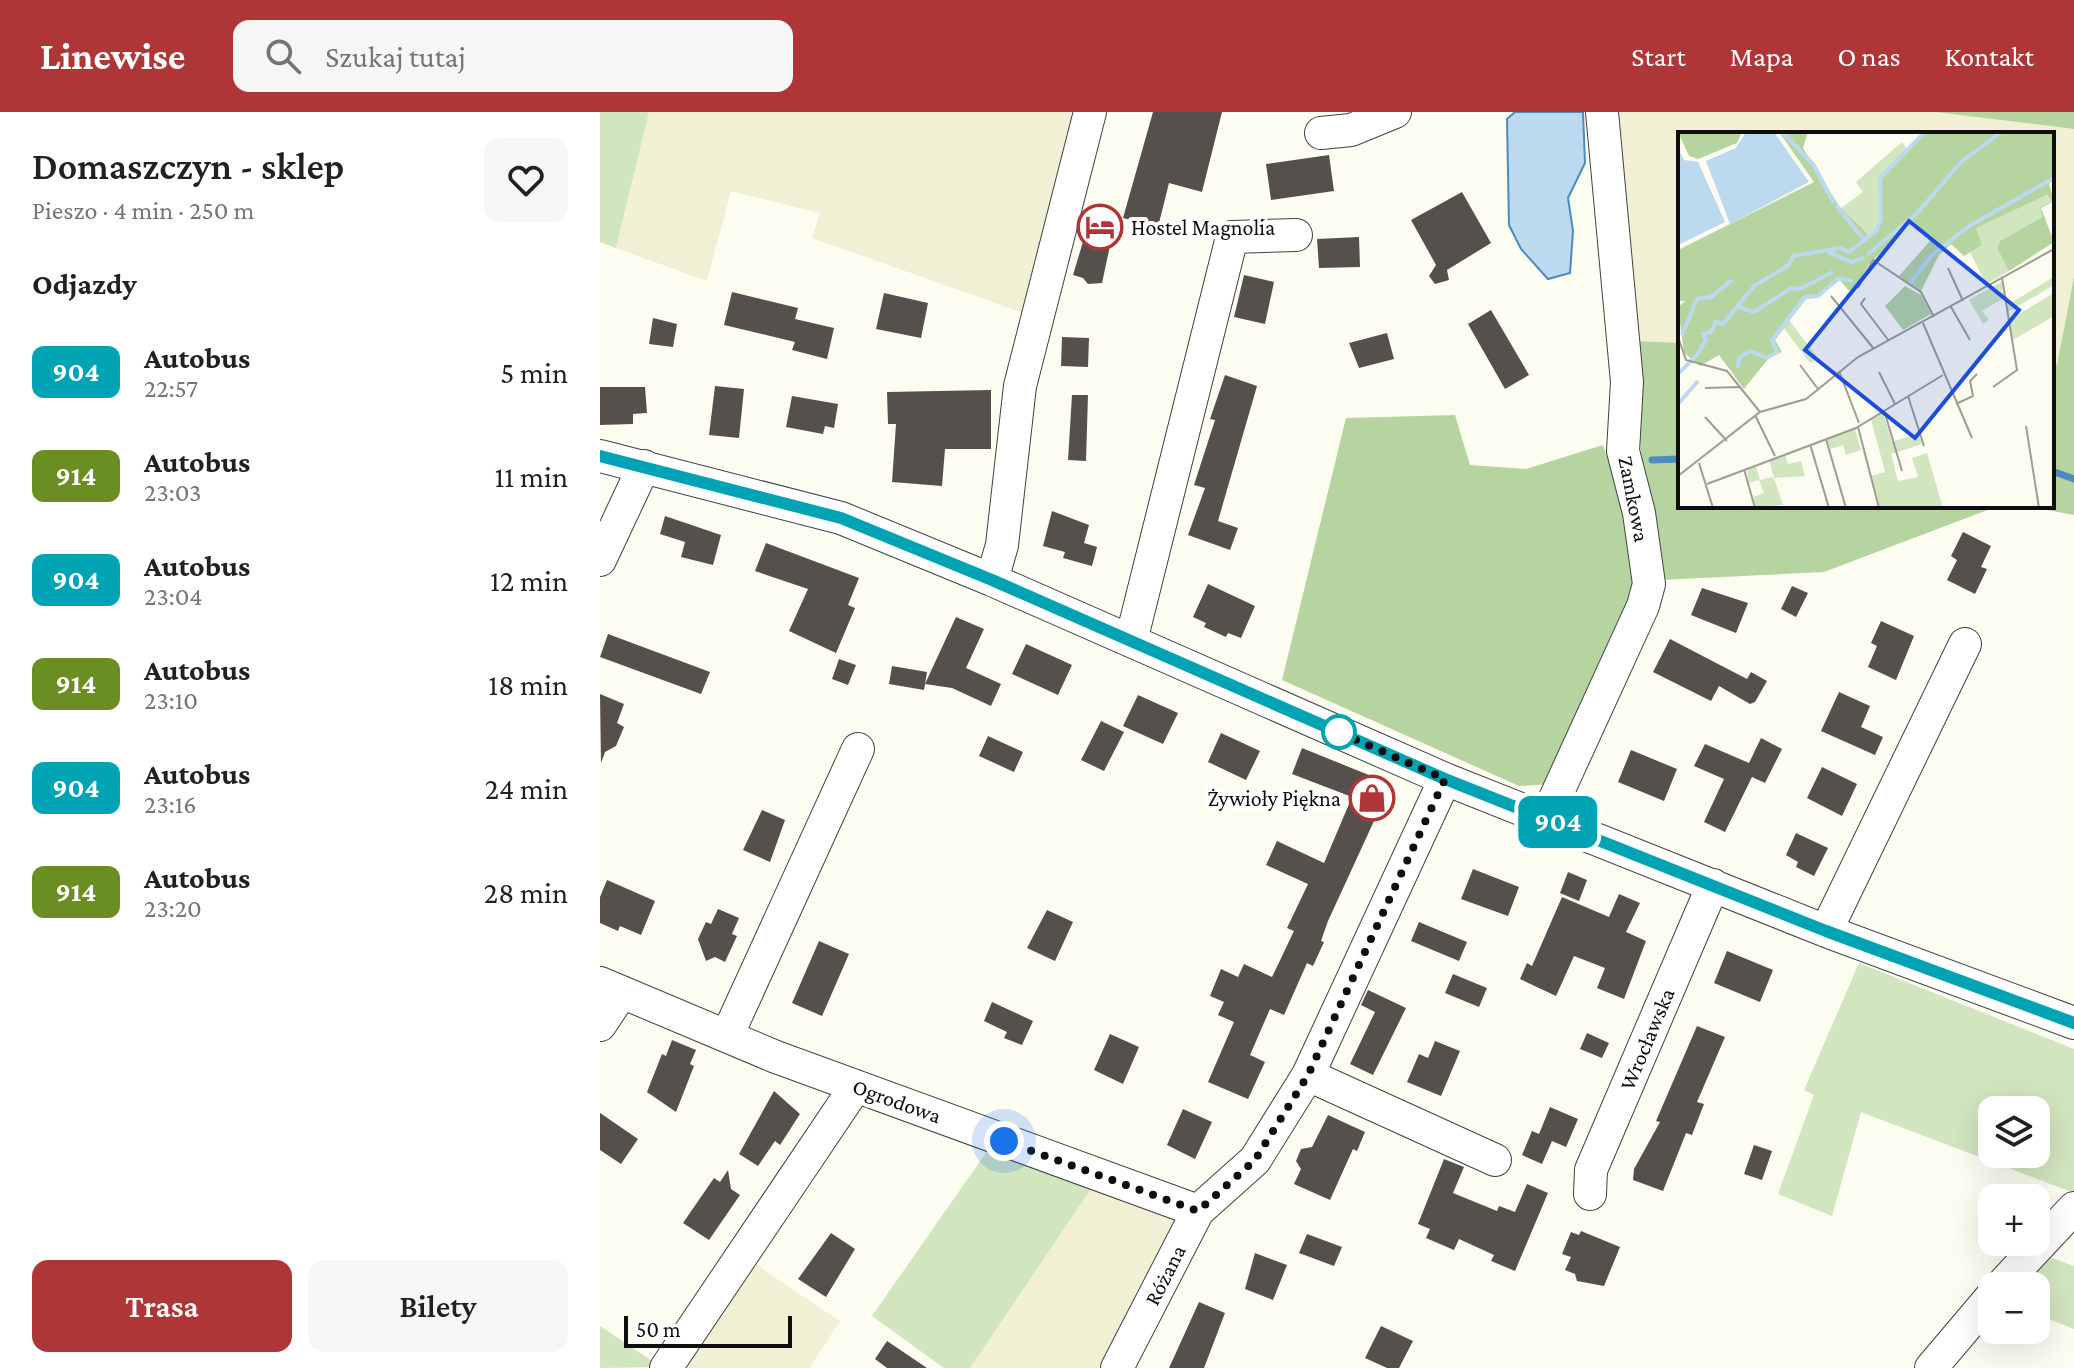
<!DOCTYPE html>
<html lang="pl">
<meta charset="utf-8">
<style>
:root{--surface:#fff;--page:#f6f6f6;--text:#202124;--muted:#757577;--accent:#af3636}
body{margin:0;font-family:"Crimson Pro",serif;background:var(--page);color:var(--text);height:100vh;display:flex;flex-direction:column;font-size:30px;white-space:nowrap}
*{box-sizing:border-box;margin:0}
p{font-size:26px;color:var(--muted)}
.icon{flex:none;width:44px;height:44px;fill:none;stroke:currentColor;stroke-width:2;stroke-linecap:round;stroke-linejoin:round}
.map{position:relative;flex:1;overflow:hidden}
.drawer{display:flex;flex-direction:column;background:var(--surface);width:600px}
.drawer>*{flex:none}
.badge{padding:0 16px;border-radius:12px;font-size:28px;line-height:52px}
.tools{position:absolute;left:1378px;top:984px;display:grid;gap:16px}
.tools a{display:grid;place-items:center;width:72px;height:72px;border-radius:16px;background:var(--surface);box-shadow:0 8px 32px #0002;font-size:40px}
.scale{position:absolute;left:24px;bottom:20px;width:168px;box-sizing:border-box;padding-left:8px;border:4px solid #0e0e0e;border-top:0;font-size:22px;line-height:28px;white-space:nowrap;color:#0e0e0e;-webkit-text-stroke:6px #fff;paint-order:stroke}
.you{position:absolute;width:40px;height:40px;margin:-20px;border:6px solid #fff;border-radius:50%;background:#1a73e8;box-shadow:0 0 0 12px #1a73e833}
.map>.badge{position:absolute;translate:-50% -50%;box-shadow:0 0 0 4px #fff}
h2{padding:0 32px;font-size:30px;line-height:72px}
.round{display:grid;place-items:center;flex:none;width:84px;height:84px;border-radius:16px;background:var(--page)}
.overview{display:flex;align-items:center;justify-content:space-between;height:136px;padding:0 32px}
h1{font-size:38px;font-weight:600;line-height:60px}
.action{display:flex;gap:16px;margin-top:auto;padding:16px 32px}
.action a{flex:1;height:92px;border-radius:16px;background:var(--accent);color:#fff;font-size:32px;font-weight:600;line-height:92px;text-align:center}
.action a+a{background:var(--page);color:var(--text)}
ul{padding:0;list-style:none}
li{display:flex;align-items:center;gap:24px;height:104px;padding:0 32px}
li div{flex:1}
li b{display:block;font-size:30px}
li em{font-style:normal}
li .badge{min-width:88px;font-weight:700;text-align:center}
header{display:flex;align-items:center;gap:48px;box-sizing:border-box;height:112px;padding:0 40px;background:var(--accent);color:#fff}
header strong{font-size:38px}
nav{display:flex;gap:44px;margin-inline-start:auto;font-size:28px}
.search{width:560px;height:72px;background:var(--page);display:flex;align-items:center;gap:20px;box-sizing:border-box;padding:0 28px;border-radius:16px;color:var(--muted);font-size:30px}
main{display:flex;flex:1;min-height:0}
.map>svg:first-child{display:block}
.farmland{fill:#f1f0d4}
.green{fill:#d1e5be;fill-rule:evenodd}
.forest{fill:#b5d49f}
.water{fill:#bbdaef;stroke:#4b8bbe;stroke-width:2}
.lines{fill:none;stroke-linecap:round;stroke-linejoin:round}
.stream{stroke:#4b8bbe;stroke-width:7}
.building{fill:#56504c}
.minor-casing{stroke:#414141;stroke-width:34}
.minor{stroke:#fff;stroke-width:32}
.line-casing{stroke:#fff;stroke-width:18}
.line{stroke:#00a3b4;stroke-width:12}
.walk{stroke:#0e0e0e;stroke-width:8;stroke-dasharray:0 14.4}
.stop-dot{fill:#fff;stroke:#00a3b4;stroke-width:4}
.labels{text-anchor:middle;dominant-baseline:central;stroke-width:8;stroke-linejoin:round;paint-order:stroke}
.poi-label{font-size:22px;fill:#0e0e0e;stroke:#fff;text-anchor:start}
.street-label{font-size:22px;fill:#0e0e0e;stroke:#fff}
.inset-river{fill:none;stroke:#bbdaef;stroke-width:4}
.inset-road{fill:none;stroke:#9d9d96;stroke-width:2}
.view{fill:#1d4ed8;fill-opacity:0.15;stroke:#1d4ed8;stroke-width:4}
.inset-edge{fill:none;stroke:#0e0e0e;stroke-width:4}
</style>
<header>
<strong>Linewise</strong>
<div class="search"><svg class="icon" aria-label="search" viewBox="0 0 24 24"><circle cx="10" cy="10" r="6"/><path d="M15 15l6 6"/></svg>Szukaj tutaj</div>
<nav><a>Start</a><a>Mapa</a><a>O nas</a><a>Kontakt</a></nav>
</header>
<main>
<section class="drawer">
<div class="overview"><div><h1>Domaszczyn - sklep</h1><p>Pieszo · 4 min · 250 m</p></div><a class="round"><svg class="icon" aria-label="heart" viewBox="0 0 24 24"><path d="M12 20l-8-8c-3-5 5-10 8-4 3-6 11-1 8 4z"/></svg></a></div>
<h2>Odjazdy</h2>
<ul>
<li><span class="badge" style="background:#00a3b4;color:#fff">904</span><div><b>Autobus</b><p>22:57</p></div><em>5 min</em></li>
<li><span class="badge" style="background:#6b8e23;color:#fff">914</span><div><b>Autobus</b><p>23:03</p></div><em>11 min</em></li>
<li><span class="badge" style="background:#00a3b4;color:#fff">904</span><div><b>Autobus</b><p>23:04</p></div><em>12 min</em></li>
<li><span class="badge" style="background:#6b8e23;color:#fff">914</span><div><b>Autobus</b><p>23:10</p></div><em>18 min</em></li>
<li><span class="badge" style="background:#00a3b4;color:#fff">904</span><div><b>Autobus</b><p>23:16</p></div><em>24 min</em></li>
<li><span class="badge" style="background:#6b8e23;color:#fff">914</span><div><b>Autobus</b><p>23:20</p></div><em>28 min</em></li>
</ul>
<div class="action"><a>Trasa</a><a>Bilety</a></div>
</section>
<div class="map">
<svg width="1474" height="1256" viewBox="0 0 1474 1256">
<rect width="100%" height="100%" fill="#fdfcf1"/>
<path class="farmland" d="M49,0H478L424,201L212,126L220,101L131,79L107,169L16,136Z
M1009,0H1335L1474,17V165L1457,254L1452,253V22H1080V231L1036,229Z
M495,1071L581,1104L506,1256H370Z
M152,1150L240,1209L209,1256H79Z"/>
<path class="green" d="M0,0H49L16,136L0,130Z
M1259,851L1474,937V1081L1261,1000L1232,1104L1178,1082L1214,983L1204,978ZM1392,998H1436V1042H1392Z
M390,1035L495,1071L370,1256H344L272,1204Z
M1444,1143L1474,1154V1217L1436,1202V1174H1414Z
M0,1214L61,1255L0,1256Z"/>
<path class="forest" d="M1335,0H1474V17Z
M1474,165V403L1426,394H1452V253H1457Z
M1036,229L1080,231V394H1398L1224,460L1059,468L1041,347Z
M855,303L870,353L926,357L1003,333L1034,425L1033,495L953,672L919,674L682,568L746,306Z"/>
<path class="water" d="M915,0H983L985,51L968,86L973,119L970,161L948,167L921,137L909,113L907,7Z"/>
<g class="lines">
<path class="stream" d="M1052,348L1080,347
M1452,359L1474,367"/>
</g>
<path class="building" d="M553,0H622L602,80L569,71L558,115L523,106Z
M729,43L734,79L671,88L666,52Z
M862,80L891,131L847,158L849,168L835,172L829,164L836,153L811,108Z
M485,123L511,129L502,171L488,172L483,166L473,163Z
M759,125L760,155L719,156L717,127Z
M644,163L674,170L665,212L634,205Z
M132,180L198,196L195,207L234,216L227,247L192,238L195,230L124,213Z
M284,181L328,191L321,226L276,217Z
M891,198L929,263L905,277L868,212Z
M53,206L77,212L73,235L49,232Z
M787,221L794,247L759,256L749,231Z
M462,225L489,226L488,255L461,254Z
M625,263L657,274L618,409L638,416L630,438L588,423L605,376L594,373L615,308L610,307Z
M115,274L144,277L139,326L109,323Z
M0,275H45L47,301L33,302V312L0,313Z
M391,278V337H345L342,374L292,370L296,312H288L287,280Z
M472,283H488L486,349L468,348Z
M192,284L238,292L234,316L225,314L223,322L186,315Z
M452,399L489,413L484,431L497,435L492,454L463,446L465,440L443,434Z
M65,404L121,423L113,453L81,445L85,430L60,422Z
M1363,420L1391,434L1381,455L1387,457L1375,482L1347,468L1357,448L1351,444Z
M166,431L259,466L248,493L255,496L236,541L189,519L208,477L155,459Z
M608,472L655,494L641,526L628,521L626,525L604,515L606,511L593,505Z
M1192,474L1208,481L1196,505L1181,497Z
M1102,476L1148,491L1136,521L1091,503Z
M356,505L384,517L366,556L401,572L391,594L352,576L325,572Z
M1281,509L1314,524L1296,568L1268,555L1277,534L1271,531Z
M8,522L110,560L101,582L0,545Z
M1070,527L1147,567L1151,560L1167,569L1155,590L1150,592L1119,574L1111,589L1053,560Z
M426,532L472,553L458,583L412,562Z
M239,547L256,553L248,573L232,567Z
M292,554L327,560L324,578L289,572Z
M1239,580L1270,594L1261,615L1283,625L1275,643L1221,619Z
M0,582L24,592L17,611L24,615L16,634L5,640L1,651Z
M538,583L578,601L563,632L523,614Z
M501,609L524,620L504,659L481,648Z
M621,621L660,639L646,668L608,650Z
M388,624L423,640L414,660L379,644Z
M1161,626L1182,637L1165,671L1152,665L1125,720L1104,710L1124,667L1094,654L1105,632L1149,651Z
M702,636L791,672L728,809L721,829L724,830L713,854L707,851L684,903L670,897L650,943L665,950L648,987L608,970L634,910L618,903L624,890L610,884L621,857L638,865L644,852L672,865L694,819L687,816L708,772L666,753L677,729L724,751L752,685L692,662Z
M1031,638L1077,657L1064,689L1018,670Z
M1222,655L1257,672L1242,704L1207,686Z
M162,698L185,708L170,750L143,738Z
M1196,721L1228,736L1214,764L1196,755L1198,750L1186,743Z
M873,757L919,775L908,804L861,787Z
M968,760L987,768L979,789L960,781Z
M7,768L55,789L41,823L20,814L18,819L0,811V785Z
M1019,782L1040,791L1026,820L1046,829L1024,887L997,876L1005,856L974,844L956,884L920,867L927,851L932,854L962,785L1009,805Z
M118,797L139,806L132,822L137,824L125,850L115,845L106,849L98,827L106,810L111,812Z
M447,798L473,810L455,849L427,836Z
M819,810L867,830L859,849L811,829Z
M219,829L249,842L222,904L192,891Z
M1127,839L1173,858L1160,890L1114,871Z
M853,862L887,876L879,895L845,881Z
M768,878L806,896L773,963L750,952L775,900L761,893Z
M392,890L433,909L422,933L404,926L407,920L384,909Z
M1097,914L1125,925L1097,990L1104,992L1092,1023L1086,1021L1063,1079L1033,1068L1034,1057L1060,1010L1056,1009Z
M987,921L1009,931L1002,946L980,937Z
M510,922L539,935L523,972L494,958Z
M72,928L96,938L90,952L94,954L76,1000L47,980L62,942L66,944Z
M835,929L860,939L841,984L807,970L819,942L828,946Z
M174,979L200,1002L180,1033L175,1029L158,1054L139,1042Z
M950,995L978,1007L966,1035L952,1029L942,1052L922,1043L932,1019L939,1022Z
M583,997L612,1010L595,1047L567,1033Z
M0,1001L38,1027L21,1052L0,1038Z
M728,1003L765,1020L757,1039L753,1037L730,1088L694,1072L701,1057L696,1049L701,1037L712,1035Z
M1154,1033L1172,1039L1162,1068L1144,1062Z
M844,1047L864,1055L853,1081L897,1099L899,1094L915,1100L927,1072L948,1081L915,1159L891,1149L894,1143L859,1127L854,1138L826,1126L830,1117L818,1112Z
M128,1058L131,1077L140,1083L109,1128L83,1111L114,1066L120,1070Z
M981,1119L1020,1135L1004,1174L977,1169L975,1162L965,1158L971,1145L962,1142L971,1120L979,1123Z
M231,1121L255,1137L226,1185L198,1167Z
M707,1122L742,1135L734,1154L699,1141Z
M655,1141L687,1153L673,1188L645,1177Z
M599,1190L625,1201L604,1256H569Z
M781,1214L813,1229L799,1256H787L765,1246Z
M287,1229L327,1256H287L275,1247Z"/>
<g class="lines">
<g class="minor-casing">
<path id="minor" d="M721,21L751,18L795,0
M0,344L241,406L392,468L845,667L1226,819L1474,911
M0,448L44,354
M392,468L402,433L420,274L490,0
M531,529L632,125L696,123
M946,706L1043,494L1049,472L1039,401L1023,339L1027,270L1002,0
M1226,819L1365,532
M0,871L176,945L598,1099
M0,913L22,880
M127,924L258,637
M708,963L895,1048
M990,1082L991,1058L1113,773
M1401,1174L1474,1096
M66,1256L256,974
M517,1256L598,1099L655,1048L708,963L845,667
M1331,1256L1392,1184"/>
</g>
<use href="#minor" class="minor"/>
</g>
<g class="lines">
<g class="line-casing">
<path id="line" d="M0,344L241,406L392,468L845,667L1226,819L1474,911"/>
</g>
<use href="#line" class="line"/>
<path class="walk" d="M404,1029L598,1099L655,1048L708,963L845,667L734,618L739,620"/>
</g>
<defs>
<g id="hotel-ring" transform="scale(2.3)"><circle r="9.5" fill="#fff" stroke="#af3636" stroke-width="1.5"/><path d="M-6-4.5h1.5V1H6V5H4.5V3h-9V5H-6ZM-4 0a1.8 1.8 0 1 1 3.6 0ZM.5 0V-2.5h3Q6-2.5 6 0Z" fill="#af3636"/></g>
<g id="shop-ring" transform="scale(2.3)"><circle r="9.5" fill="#fff" stroke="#af3636" stroke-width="1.5"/><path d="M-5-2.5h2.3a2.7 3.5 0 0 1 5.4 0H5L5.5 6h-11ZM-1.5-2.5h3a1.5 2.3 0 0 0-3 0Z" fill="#af3636"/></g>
</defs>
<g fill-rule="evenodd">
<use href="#hotel-ring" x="500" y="115"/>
<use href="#shop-ring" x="772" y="686"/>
</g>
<circle class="stop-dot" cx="739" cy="620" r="16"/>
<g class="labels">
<g class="poi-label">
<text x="531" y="115">Hostel Magnolia</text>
<text x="741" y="686" text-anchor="end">Żywioły Piękna</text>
</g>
<g class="street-label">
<text transform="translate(1034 387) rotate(79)">Zamkowa</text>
<text transform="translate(1047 927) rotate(-67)">Wrocławska</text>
<text transform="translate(297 989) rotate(20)">Ogrodowa</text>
<text transform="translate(565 1163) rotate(-63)">Różana</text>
</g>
</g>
<g transform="translate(1078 20)">
<rect width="376" height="376" fill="#fdfcf1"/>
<path d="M224,10L229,17L201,46V92L192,104L163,76L185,60L178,50ZM369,63L374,69L362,75L364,85L322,109L319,116L331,139L308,152L292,120L304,113L297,96ZM376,145V153L330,180L329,173ZM323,150L326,166L304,179L311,188L305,192L291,168ZM376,161V184L335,208L331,188ZM110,187L140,226L132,231L105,195ZM205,280L214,310L241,301L244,312L213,322L220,349L240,345L234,326L249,321L265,376H202L193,344L207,340L193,287ZM177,297L183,318L168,323L165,313L152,317L149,307ZM107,322L110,332L123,329L127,344L96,346L91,328ZM78,334L82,348L94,345L97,349L105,373L78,376L75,365L86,361L81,348L71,351L69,337Z" fill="#d1e5be"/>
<path d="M0,0H64L59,11L20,27L11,24ZM101,0H130L125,16L161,74L193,105L203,92V47L248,0H376V47L371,52L376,69L363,76L376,110L331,139L319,116L322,109L364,85L362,75L374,69L369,63L298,96L304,113L286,124L273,112L261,123L243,159L221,144L252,109L235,89L191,132L181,152L171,159L162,148L139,165L128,167L97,208L104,220L91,226L66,257L41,223L22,234L6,221L0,175L7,169H0V118L136,50ZM227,154L243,163L253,182L225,198L207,174Z" fill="#b5d49f"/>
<path d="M68,0H96L131,50L52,92L28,29L58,16ZM0,16L6,28L20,30L47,90L0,113Z" fill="#bbdaef"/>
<path class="inset-river" d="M104,0L135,32L156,71M158,73L187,109M150,120L173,130L186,126M189,123L239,81L283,30L323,0M232,151L255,122L293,93L376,46M58,174L76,180L112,157L124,156L155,140M4,203L19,167L33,165L54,148M59,236L62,225L72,219L89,226L99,220L94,208L127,165L140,164L161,146L175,149M0,242L19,223L28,208L25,202L33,200L38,190L45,192L76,154L111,133L115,124L162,116L171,120L198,99L203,87L202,46L247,0M0,272L20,249"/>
<path class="inset-road" d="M270,136L285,169M180,156L195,128L243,160L256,185M153,164L196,217M187,166L183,172L211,209M273,175L292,208M245,191L294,306M0,205L8,228L49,239L82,280M122,233L140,257M161,239L181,291M201,240L217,272M315,255L339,238L324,146M27,256L63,255M230,264L246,314M278,272L295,264L292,249L299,242M206,278L224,339M77,283L97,324M27,285L49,309M348,294L361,376M180,295L201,376M148,307L168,376M132,312L151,376M21,331L35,376M66,337L77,376M0,344L82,280L128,267L180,225L376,117M29,352L178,296L265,243"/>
<path class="view" d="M231,89L341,178L237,306L127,218Z"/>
<rect width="376" height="376" class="inset-edge"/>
</g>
</svg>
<div class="tools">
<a><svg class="icon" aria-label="layers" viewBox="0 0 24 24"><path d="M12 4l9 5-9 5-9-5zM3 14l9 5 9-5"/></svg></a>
<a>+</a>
<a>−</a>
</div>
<div class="scale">50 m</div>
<div class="you" style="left:404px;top:1029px"></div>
<b class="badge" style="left:958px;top:710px;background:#00a3b4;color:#fff">904</b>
</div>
</main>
